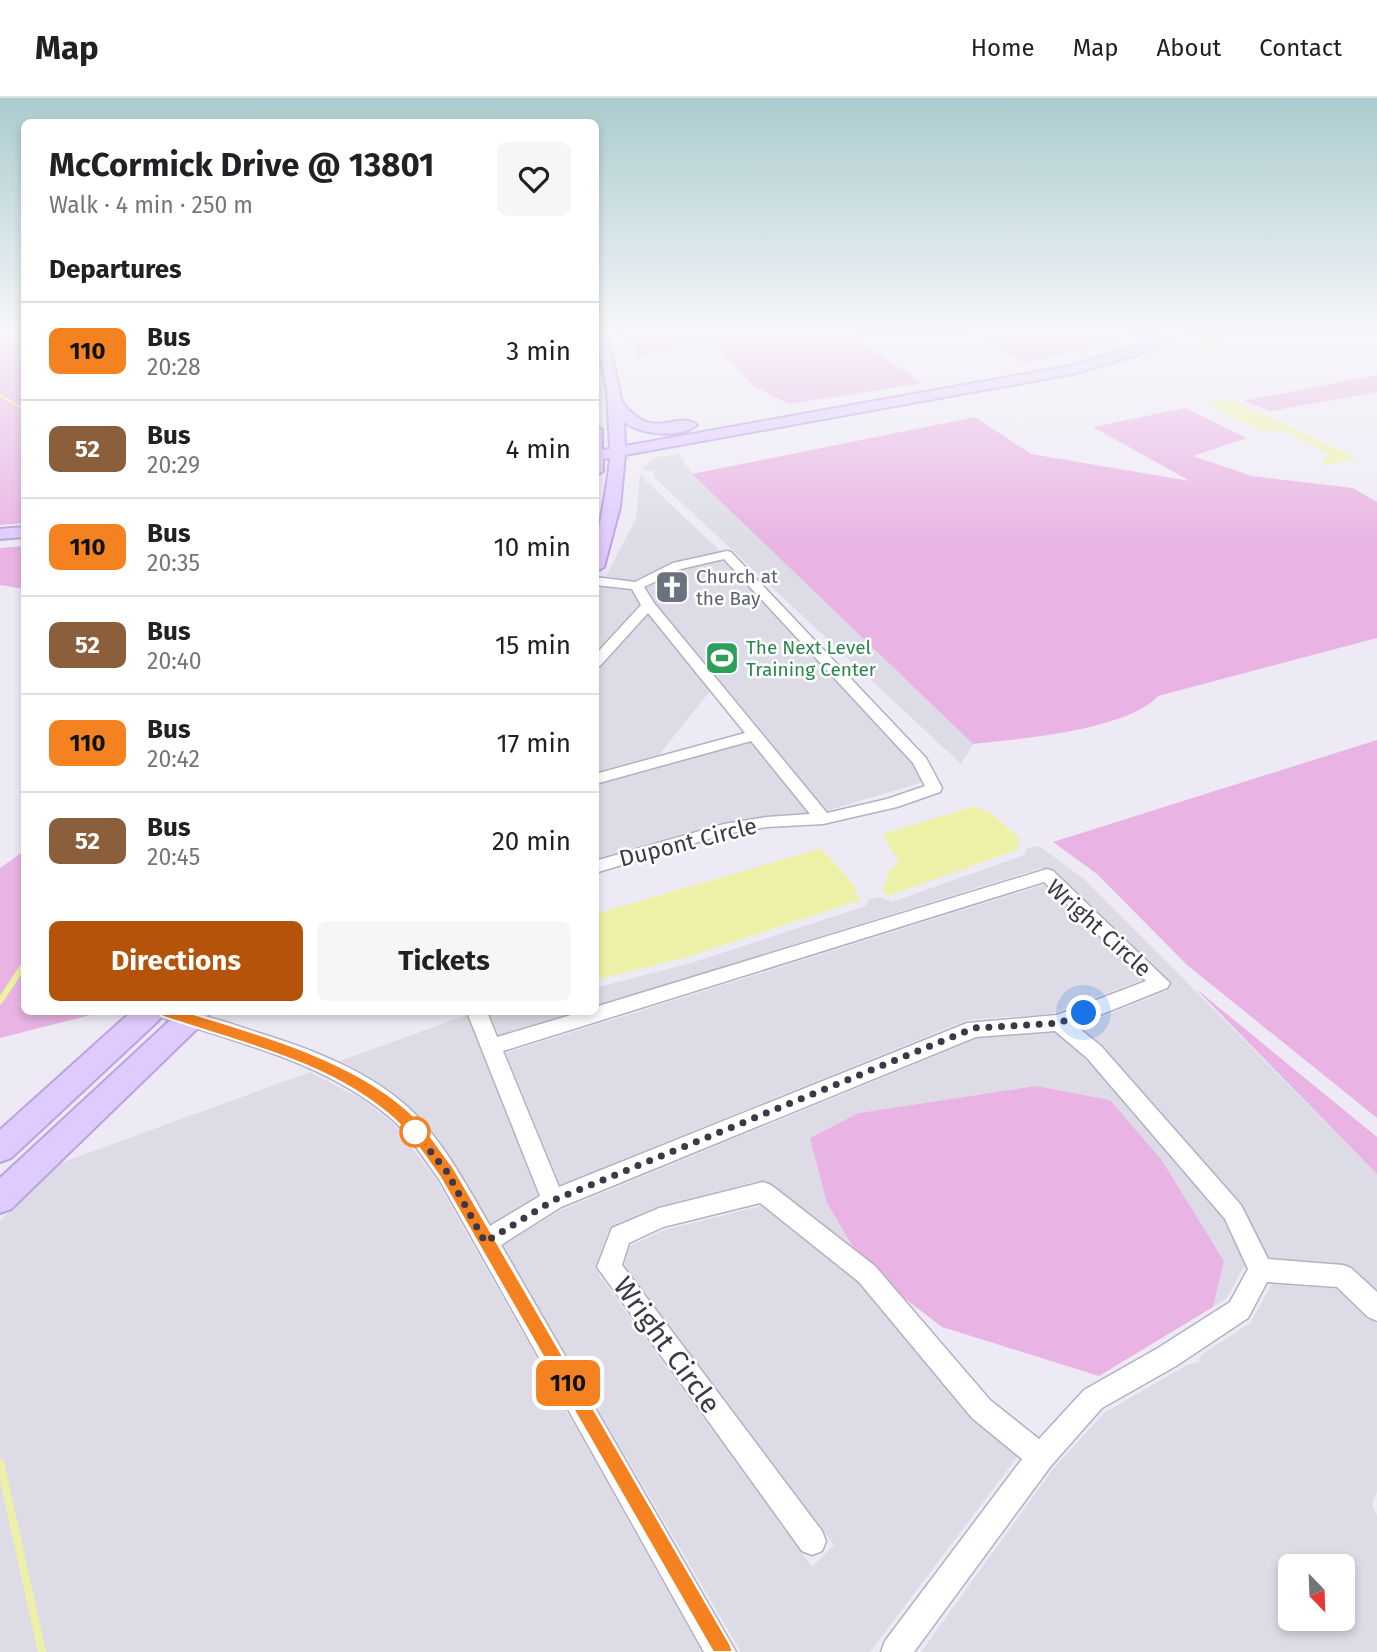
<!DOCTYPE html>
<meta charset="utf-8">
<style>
:root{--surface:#fff;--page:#f6f6f6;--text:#202124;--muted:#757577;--line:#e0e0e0;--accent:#b45309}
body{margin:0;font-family:"Fira Sans",sans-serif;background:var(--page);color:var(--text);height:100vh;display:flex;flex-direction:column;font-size:26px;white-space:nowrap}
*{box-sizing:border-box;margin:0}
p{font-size:23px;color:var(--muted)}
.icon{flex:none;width:38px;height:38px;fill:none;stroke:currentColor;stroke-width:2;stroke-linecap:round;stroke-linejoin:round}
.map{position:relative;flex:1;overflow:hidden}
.sheet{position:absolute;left:21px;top:21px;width:578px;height:896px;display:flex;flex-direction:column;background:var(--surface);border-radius:10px;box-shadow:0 4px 10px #0003}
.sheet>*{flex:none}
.badge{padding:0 14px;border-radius:10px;font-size:24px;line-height:46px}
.needle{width:46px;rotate:157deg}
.fabs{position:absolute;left:1278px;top:1456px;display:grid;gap:14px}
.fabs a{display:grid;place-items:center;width:77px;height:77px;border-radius:10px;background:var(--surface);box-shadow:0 4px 10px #0003;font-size:35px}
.you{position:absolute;width:35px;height:35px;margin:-18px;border:5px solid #fff;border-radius:50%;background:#1a73e8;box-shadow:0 0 0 10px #1a73e833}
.map>.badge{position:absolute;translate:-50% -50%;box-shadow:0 0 0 4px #fff}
h2{padding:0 28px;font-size:26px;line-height:63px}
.round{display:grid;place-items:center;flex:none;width:74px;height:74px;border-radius:10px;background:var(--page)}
.headline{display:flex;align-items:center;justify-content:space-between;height:119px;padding:0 28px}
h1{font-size:33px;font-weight:700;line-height:52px}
.button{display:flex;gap:14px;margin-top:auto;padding:14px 28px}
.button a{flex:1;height:80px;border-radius:10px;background:var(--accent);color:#fff;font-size:28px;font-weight:700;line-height:80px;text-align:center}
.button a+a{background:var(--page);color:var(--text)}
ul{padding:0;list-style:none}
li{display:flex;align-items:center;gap:21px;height:98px;padding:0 28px;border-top:2px solid var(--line)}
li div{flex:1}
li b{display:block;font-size:26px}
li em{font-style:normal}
li .badge{min-width:77px;font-weight:700;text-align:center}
header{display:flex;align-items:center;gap:42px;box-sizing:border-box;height:98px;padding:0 35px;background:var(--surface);border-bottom:2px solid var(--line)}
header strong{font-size:33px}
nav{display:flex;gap:38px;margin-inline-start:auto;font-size:24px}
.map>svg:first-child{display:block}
.industrial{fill:#dddbe5;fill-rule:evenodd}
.green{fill:#e9b3e3}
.water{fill:#edf1a7}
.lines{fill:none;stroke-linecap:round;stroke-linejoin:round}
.stream-far2{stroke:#edf1a7;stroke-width:2.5}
.stream-far1{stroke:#edf1a7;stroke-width:6}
.stream{stroke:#edf1a7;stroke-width:8}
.minor-casing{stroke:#b5afc4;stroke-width:3}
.secondary-casing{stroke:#bba2e1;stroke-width:4}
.minor{fill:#fff;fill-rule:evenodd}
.secondary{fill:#e0cbff;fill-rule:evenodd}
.line{fill:#f58220;stroke:#fff;stroke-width:2}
.walk{stroke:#3c3849;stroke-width:7;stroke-dasharray:0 12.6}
.stop-dot{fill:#fff;stroke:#f58220;stroke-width:3.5}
.labels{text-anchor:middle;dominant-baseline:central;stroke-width:5;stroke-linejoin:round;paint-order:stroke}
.far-worship-label{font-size:19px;fill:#5b616d;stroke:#fff;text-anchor:start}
.far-leisure-label{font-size:19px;fill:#27864d;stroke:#fff;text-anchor:start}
.street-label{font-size:23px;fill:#3c3849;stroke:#fff}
.near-street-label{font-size:28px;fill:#3c3849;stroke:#fff}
</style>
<header>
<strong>Map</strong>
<nav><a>Home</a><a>Map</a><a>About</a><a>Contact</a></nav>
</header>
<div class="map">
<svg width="1377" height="1554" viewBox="0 0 1377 1554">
<rect width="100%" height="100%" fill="#eeeaf5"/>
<path class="industrial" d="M679,356L692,376L973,646L961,666L654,379V373L642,372L652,360Z
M640,377H644V381L722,455L674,464L635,484L605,480L636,421Z
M724,462L912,664L923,684L826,713L654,506L645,489L681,471Z
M602,487L632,491L640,506L595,555V500Z
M648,516L710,593L659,657L595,674V575Z
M752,644L809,715L720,725L595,761V686Z
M1039,748L1084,781L1377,1076V1197L1351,1172L1337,1165L1268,1160L1242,1110L1077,929L1167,893L1168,882L1055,774L1041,770L595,908V890L691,865L866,808L869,801L880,799L892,804L1024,757L1027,750Z
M1046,786L1144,881L1051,916L967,922L560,1087L506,955Z
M488,914H576L498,937Z
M467,917L538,1098L490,1127L456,1067L411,1011L378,985L340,963Z
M1055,934L1086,958L1221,1117L1245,1167L1226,1201L1213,1209L1224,1163L1161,1061L1110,1002L1036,988L859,1015L827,1105L854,1151L770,1086L758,1083L655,1109L614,1127L608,1134L597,1165L599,1177L812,1469L834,1447L624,1168L630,1148L664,1132L761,1108L859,1185L971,1319L1018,1358L870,1554H741L502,1148L559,1113L979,940Z
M310,974L362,1001L393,1025L436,1081L702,1554H0V1123L58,1066Z
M1272,1186L1341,1191L1377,1226V1393L1372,1407L1377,1418V1554H921L1053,1371L1104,1315L1187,1267L1199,1264L1201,1257L1250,1225ZM1290,1468H1342V1521H1290Z"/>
<path class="green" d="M0,232H24V425L0,427Z
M626,232H841L923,285L789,306L752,287L715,247L695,242L638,260Z
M966,232H1136L1097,248L1025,265Z
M1377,277V294L1271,313L1243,303Z
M1185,310L1247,340L1193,358L1252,378L1353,390L1377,404V540L1158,598C1128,632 1019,641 973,646L692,376L975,319L1031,356L1190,383L1093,329Z
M24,448V491L0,487V450Z
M1377,642V1020L1187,867L1097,776L1053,744Z
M24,753V914H102L0,940V770Z
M1195,890L1377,1039V1076Z
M1036,988L1110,1002L1161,1061L1224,1163L1213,1209L1099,1278L942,1229L899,1196L876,1169L854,1151L827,1105L810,1040L859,1015Z"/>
<path class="water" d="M1219,232H1267L1278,237L1191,251Z
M1231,301L1356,360L1325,368L1323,362L1330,356L1285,333L1257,332L1207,306Z
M975,708L994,717L1021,742L1017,748L1019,751L888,798L882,791L888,781L886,774L893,771L898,762L882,736Z
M819,751C826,754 853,785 857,792L854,794L861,802L687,859L595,882V816Z"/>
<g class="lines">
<path class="stream-far2" d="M0,297L24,311"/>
<path class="stream-far1" d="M0,903L24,867"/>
<path class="stream" d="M0,1364L42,1554"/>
<g class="minor-casing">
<path id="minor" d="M727,453L731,454L926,660L942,690L940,694L897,709L823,726L767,729L725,736L595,775V763L724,726L767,719L810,716L751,643L595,686V676L745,635L648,515L600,568L595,569V557L641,507L632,491L595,487V479L635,484L673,465ZM724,461L913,665L925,688L887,701L827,715L654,505L644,489L681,471Z
M1047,771L1053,773L1170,885L1167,890L1075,927L1101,948L1241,1107L1268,1161L1343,1167L1351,1170L1377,1194V1223L1368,1219L1337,1189L1267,1184L1248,1220L1176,1268L1102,1310L1050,1369L914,1554H881L885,1543L1022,1361L972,1320L859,1184L760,1105L663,1129L629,1145L622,1167L822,1433L826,1443L822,1453L812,1457L802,1453L597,1169L612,1130L659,1110L763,1084L771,1087L875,1168L990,1302L1039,1341L1084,1292L1158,1250L1230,1204L1248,1171L1225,1121L1087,960L1055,933L976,939L561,1109L501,1147L736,1554H704L439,1081C424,1061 411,1039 393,1022C328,965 240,945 160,919L157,914C191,911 223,923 256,934C311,951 374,974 416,1017C447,1050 468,1090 490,1128L540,1098L467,914H487L497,939L581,914H595V909ZM1044,784L1146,883L1057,917L967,925L559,1089L503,953Z"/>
</g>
<g class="secondary-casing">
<path id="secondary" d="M595,232H606L622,304C653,346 678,311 697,327C680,341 641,337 624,324L625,348L1070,268L1132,250L1171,232H1186L1140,256L1072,276L625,357L620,409L604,469L595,474C595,435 607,399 610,360L603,361V373L595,378V328L602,332V352L610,351L607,292Z
M24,429V439L0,441V431Z
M131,914H163L159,922L11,1060L0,1064V1032Z
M179,914H210L206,922L11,1111L0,1115V1080Z"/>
</g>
<use href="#minor" class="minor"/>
<use href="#secondary" class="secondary"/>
</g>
<linearGradient id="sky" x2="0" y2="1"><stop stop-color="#aaccce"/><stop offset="0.52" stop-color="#f7f6fa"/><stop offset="1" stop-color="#f7f6fa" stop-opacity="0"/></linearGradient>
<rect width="1377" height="449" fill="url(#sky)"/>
<path class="line" d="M167,908C244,932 344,957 406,1011C424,1026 438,1050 453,1069L730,1546L733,1554H713L440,1079C426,1060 412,1037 394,1021C331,964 240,945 161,918V909Z"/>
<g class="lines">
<path class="walk" d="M415,1034L447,1074L485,1144L554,1102L974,930L1059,925L1084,915"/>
</g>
<defs>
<g id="church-square" transform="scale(1.75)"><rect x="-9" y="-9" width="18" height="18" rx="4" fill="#6b7280" stroke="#fff"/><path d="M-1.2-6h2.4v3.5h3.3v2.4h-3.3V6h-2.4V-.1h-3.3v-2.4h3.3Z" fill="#fff"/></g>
<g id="stadium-square" transform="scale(1.75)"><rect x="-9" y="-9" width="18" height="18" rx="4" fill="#2e9e5b" stroke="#fff"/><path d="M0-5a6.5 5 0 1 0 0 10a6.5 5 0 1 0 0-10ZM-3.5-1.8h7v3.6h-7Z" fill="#fff"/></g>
</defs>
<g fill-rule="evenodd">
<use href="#church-square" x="672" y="489"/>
<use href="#stadium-square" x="722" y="560"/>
</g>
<circle class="stop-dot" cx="415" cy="1034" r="14"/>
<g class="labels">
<g class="far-worship-label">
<text x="696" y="478">Church at<tspan x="696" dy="22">the Bay</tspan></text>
</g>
<g class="far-leisure-label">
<text x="746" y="549">The Next Level<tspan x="746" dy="22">Training Center</tspan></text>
</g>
<g class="street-label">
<text transform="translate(688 744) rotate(-14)">Dupont Circle</text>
<text transform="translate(1099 830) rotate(42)">Wright Circle</text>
</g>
<g class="near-street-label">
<text transform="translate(667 1247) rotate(54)">Wright Circle</text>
</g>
</g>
</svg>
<div class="fabs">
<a><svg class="needle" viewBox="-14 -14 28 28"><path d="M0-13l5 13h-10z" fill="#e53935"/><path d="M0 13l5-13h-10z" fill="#757577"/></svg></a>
</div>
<div class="you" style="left:1084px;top:915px"></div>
<b class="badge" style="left:568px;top:1285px;background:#f58220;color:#111">110</b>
<section class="sheet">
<div class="headline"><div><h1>McCormick Drive @ 13801</h1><p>Walk · 4 min · 250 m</p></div><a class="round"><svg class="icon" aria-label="heart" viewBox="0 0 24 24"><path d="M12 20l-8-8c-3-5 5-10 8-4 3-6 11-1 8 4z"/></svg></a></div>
<h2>Departures</h2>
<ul>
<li><span class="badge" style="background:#f58220;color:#111">110</span><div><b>Bus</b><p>20:28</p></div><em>3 min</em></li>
<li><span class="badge" style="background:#8b5e3c;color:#fff">52</span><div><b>Bus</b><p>20:29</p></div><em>4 min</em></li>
<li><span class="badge" style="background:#f58220;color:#111">110</span><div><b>Bus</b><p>20:35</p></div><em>10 min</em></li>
<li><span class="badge" style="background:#8b5e3c;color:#fff">52</span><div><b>Bus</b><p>20:40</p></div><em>15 min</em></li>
<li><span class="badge" style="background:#f58220;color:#111">110</span><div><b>Bus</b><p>20:42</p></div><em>17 min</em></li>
<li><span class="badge" style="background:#8b5e3c;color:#fff">52</span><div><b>Bus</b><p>20:45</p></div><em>20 min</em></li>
</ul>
<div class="button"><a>Directions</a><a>Tickets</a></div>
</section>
</div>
